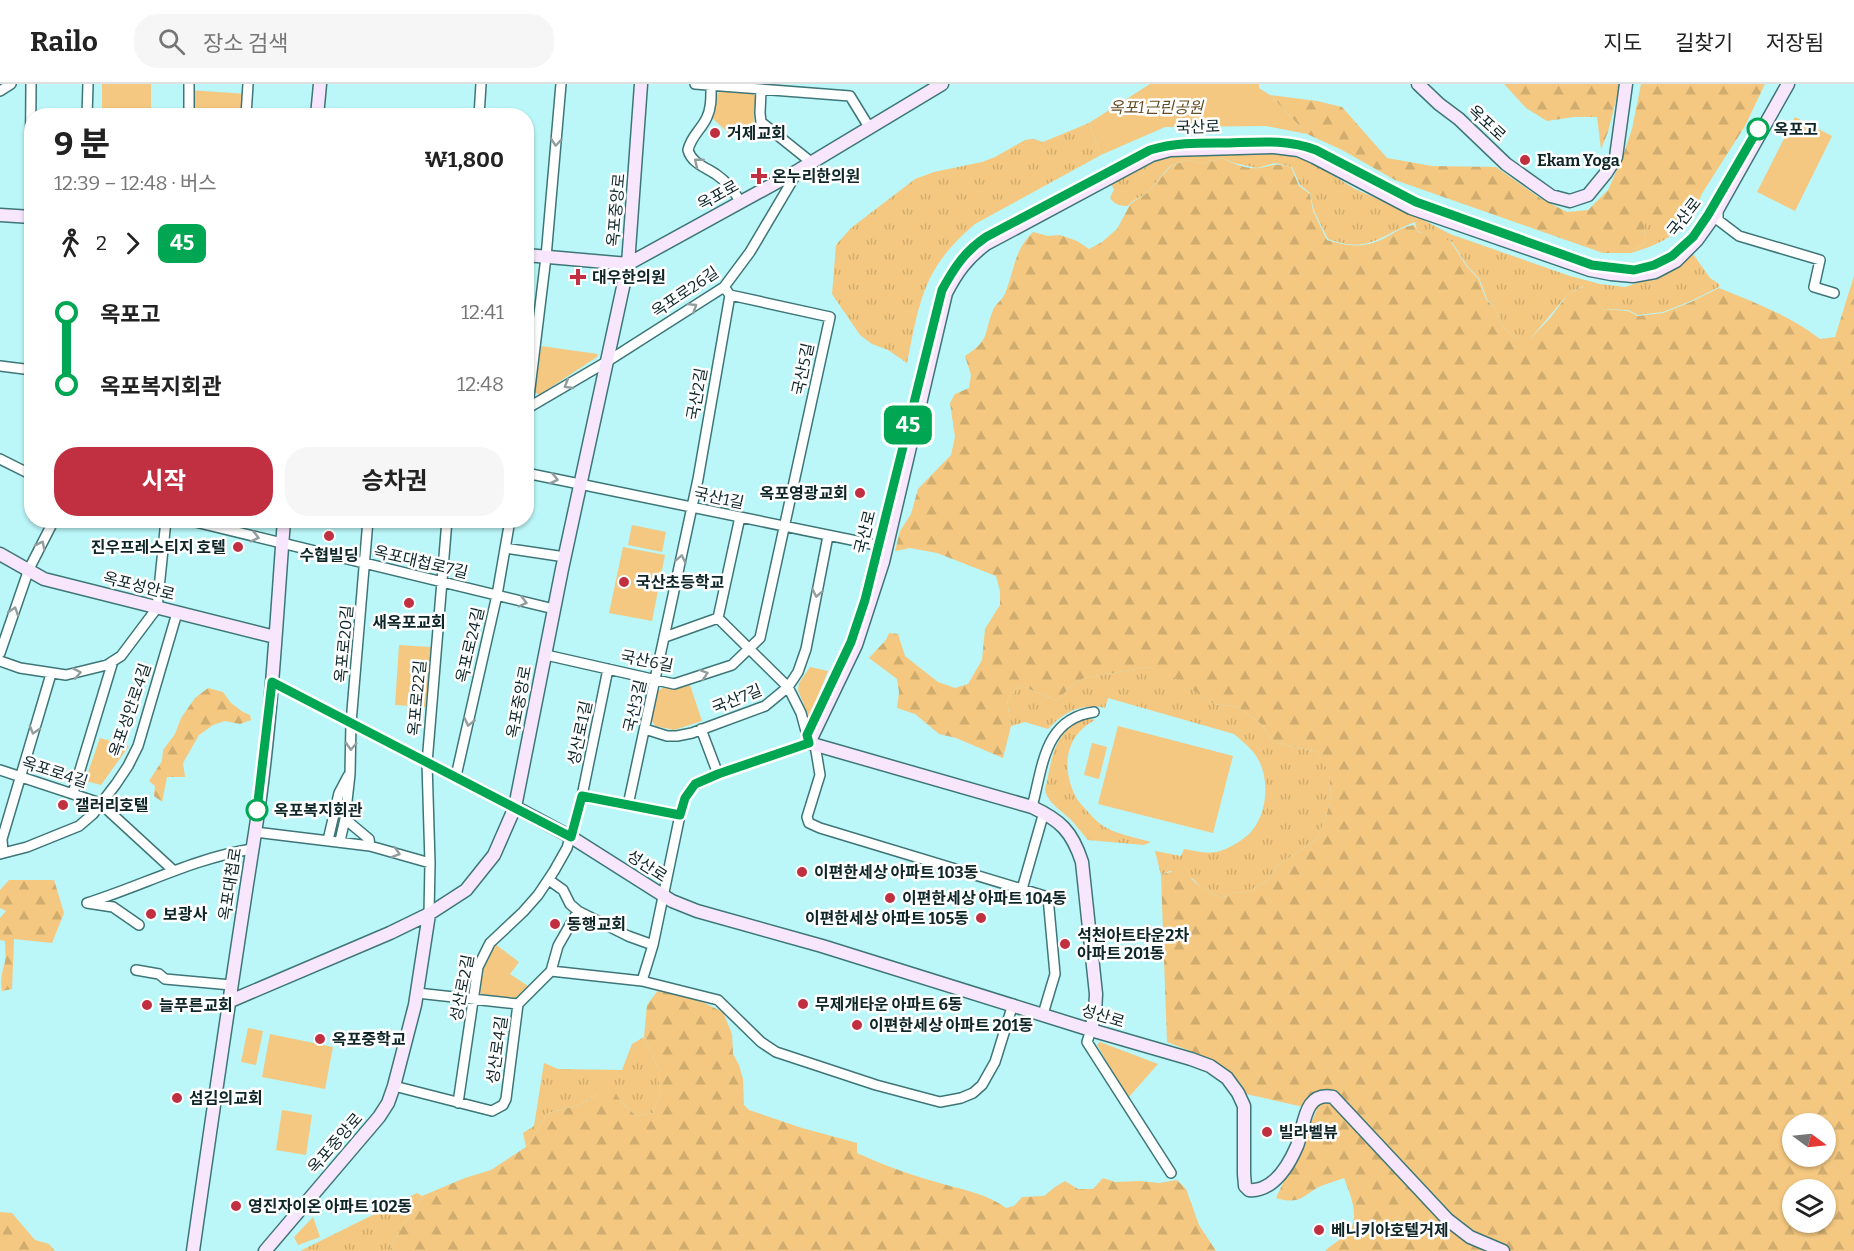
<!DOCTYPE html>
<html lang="ko">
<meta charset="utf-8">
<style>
:root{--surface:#fff;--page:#f6f6f6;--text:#222;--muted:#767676;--line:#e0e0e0;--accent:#c03041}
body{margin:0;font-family:Bitter,"Noto Sans KR",serif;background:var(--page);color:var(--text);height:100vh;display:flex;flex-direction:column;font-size:22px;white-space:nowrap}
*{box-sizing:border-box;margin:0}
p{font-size:20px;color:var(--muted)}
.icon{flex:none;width:33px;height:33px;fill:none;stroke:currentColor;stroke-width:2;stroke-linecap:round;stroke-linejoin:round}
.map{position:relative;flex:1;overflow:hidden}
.side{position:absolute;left:24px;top:24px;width:510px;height:420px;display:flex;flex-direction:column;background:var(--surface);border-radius:24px;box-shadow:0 2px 4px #0004}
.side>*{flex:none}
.badge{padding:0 12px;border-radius:9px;font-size:21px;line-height:39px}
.needle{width:39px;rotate:105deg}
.controls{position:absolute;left:1782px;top:1029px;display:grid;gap:12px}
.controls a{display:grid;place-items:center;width:54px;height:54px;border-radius:50%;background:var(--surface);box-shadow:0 2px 4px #0004;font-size:30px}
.map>.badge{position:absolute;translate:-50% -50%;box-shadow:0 0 0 3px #fff}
.legs{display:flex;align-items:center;gap:9px;height:66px;padding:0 30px;font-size:20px}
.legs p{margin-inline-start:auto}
.head{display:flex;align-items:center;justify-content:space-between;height:102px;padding:0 30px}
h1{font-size:33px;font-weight:700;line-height:45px}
.primary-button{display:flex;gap:12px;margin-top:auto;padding:12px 30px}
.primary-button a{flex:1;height:69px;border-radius:24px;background:var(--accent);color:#fff;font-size:24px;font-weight:700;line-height:69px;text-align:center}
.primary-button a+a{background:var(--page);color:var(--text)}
ul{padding:0 30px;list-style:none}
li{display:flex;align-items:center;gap:21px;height:72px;font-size:22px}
li i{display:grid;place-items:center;width:9px;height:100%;margin:0 8px;background:currentColor}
li i::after{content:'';width:15px;height:15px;margin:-8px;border:4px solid;border-radius:50%;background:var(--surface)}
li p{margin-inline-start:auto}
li:first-child i{background:linear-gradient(#0000 50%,currentColor 0)}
li:last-child i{background:linear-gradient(currentColor 50%,#0000 0)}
header{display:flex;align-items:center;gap:36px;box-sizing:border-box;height:84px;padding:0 30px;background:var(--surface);border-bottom:2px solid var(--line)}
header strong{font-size:28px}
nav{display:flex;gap:33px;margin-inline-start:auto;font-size:21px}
.search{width:420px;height:54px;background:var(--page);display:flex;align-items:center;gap:15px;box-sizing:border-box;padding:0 21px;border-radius:24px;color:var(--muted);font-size:22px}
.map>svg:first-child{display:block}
.grass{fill:url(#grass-tufts)}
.forest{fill:url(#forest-firs);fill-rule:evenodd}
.park{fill:#f4c880}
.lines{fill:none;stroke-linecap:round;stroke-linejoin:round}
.street-casing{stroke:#3e7678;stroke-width:12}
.secondary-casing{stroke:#3e7678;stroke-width:15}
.street{stroke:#fff;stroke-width:9}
.secondary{stroke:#f8e7fc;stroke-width:12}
.oneway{stroke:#939d9e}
.line-1-casing{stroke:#fff;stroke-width:14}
.line-1{stroke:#00a651;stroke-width:9}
.stop-1-dot{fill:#fff;stroke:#00a651;stroke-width:3}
.poi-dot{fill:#c03041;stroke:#fff;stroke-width:2}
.labels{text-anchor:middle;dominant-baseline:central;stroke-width:5;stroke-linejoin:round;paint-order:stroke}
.park-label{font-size:16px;font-style:italic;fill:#664e26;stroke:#fff}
.street-label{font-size:16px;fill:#0f2628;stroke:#fff}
.stop-label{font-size:16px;font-weight:bold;fill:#0f2628;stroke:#fff;text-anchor:start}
.poi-label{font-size:16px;font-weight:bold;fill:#0f2628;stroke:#fff;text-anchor:start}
</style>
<header>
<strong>Railo</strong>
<div class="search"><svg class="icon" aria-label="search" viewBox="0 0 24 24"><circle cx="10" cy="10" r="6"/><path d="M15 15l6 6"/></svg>장소 검색</div>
<nav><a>지도</a><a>길찾기</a><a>저장됨</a></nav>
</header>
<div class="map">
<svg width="1854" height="1167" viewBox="0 0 1854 1167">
<defs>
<pattern id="grass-tufts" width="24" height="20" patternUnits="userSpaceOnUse" patternTransform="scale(1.5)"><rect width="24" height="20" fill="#f4c880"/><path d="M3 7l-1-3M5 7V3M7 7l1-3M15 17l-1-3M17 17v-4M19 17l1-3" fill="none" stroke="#d0ac6f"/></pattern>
<pattern id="forest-firs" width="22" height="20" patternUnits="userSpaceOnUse" patternTransform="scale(1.5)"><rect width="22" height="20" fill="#f4c880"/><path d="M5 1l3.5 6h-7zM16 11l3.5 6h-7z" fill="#d0ac6f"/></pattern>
</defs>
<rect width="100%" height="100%" fill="#bbf6f8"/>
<path class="grass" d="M1089,39L1101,71L975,140C923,184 920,216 907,279L888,266L872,260L860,251L832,210L836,161L851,144L915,95L934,88L982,78L995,73L1025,56L1034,55L1043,58Z
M1275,69L1308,76L1355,105L1414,131L1450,150L1570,192L1600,200L1625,203L1649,195L1674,183L1693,170L1710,194L1719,200V203L1691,217L1663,228L1638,231L1628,226L1603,225L1584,202L1568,210L1530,255H1517L1503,243L1495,225L1487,215L1479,194L1468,183L1452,158L1417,147L1415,138C1378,152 1370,170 1328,155L1314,127L1310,109L1300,101L1292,83L1275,79L1257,84L1234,79L1222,74L1202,80L1187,76L1170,82L1147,109L1131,118L1128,122C1120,122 1115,121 1110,114L1114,105L1110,99C1133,88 1154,75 1180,70Z
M1703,108C1685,146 1671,157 1631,169L1646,157L1644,145L1645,134H1669Z
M1147,583L1165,587L1214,620L1238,623L1260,639L1274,658L1317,668L1329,687L1331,712L1326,734L1316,756L1278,781L1267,797L1247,808L1233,809L1221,814L1202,804L1193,795L1170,787L1161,791L1155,767L1181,772L1184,765C1195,767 1209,771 1220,767C1230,764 1241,757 1248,751C1267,734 1270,698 1259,677C1254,666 1243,658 1234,650L1108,614L1105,624C1081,619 1064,628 1048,645L1025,638L1011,642L1007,616L1020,601L1057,617L1070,603L1084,594Z
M1087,634L1095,636C1064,652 1061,686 1077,715C1080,720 1085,724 1089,729C1092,732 1095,736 1099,739C1113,750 1134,753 1151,758L1144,761L1088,756C1083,750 1078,744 1073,738C1063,727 1048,720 1045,706C1053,673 1052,648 1087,634Z
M644,953L659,986L660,1012L653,1029L636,1032L620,1016L598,1010L579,1021L548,1029L526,1063L523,1049L534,1042L544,979L558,985L622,986L632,960Z
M417,1109L422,1112L415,1127L403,1140L389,1167H300Z"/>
<path class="forest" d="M1504,0H1620L1608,48L1601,65L1597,33H1574L1547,37L1526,24Z
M1641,0H1765L1745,42L1703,108L1669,135H1646L1644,145L1646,157L1631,169H1603L1395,96L1342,66L1307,50L1270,11L1317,17L1342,23L1387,74L1432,82L1496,83L1540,114L1567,128L1588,126L1608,106L1623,72L1632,45Z
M1222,74C1232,79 1247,86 1259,84C1275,81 1274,79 1291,83L1299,102L1310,110L1313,127L1327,156C1352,164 1369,164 1392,150C1400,145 1404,143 1414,141L1418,148L1439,152L1451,158L1467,183L1478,194L1486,215L1495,225L1503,243L1517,255H1530L1551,233L1568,210L1585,202L1603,225L1628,227L1638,232L1663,229L1691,218L1719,204C1754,218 1790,232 1820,255L1835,253L1854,192V1167H1325C1331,1161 1343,1154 1348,1149C1361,1134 1350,1110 1344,1094C1339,1096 1319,1102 1317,1104C1299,1115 1298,1120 1276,1114L1317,1026L1246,1010C1222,978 1203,972 1167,958L1161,791C1185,782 1187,794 1204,805C1209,808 1216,811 1221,814L1233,809L1247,808L1267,797L1278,781L1316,756L1326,734L1331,712L1329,688L1317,668L1274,658L1260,639L1238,623L1214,620L1165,588L1147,583L1084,594L1070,603L1057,617L1020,601L1007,616L1011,642L1003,674L956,654L939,650L915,630L897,624L899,608L897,595L869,574L886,556L889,549L898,550L905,572L938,598L955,604L968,600L982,576L985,545L1000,521V507L996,492L937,469L910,464L895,467L900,447L911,430L918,405L951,371L955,353L950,319L955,310L969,304L971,291L965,272C991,255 983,251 993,226C996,219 1004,215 1006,207C1015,184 1014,167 1033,148L1048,152L1060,151L1077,157L1089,165L1102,158L1117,145L1131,119L1147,109L1171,82L1187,76L1202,80ZM1792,1040H1826V1072H1792ZM1792,1106H1826V1138H1792Z
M208,604L223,608L231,619L243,628L250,631L251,636L240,640L225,637L213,641L199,651L183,679L185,693H167L162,718L154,712L155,702L149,697L162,677L163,666L175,650L181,634L195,614Z
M9,796H54L64,829L52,859L14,855L12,905L2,907C0,895 2,889 5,878C6,872 5,864 5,857L0,856V834L6,827L0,824V806Z
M659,905L698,916L723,928L732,950L733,970L739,981L743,995L744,1021L749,1026L802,1044L857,1059V1069C883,1081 908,1090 936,1098C959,1105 986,1109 1006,1124L1014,1122L1022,1113L1044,1112L1055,1103L1065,1097L1078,1105H1093L1103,1094L1115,1098L1140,1097L1159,1099L1177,1096L1186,1105L1199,1141L1216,1167H389L403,1140L415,1127L422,1112L465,1094L491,1086L526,1063L548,1029L579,1021L598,1010L613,1005L620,1016L636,1032L653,1029L660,1012L659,986L644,953L647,921Z
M0,1128L12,1129L35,1156L49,1160L55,1167H0Z"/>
<path class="park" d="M102,0H151V31H102Z
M1150,0H1259V4L1270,11L1307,50L1266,42L1165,43L1101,71L1089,39Z
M189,6L247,10L246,31L189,32Z
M721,7L753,10L756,13L754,37L759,43L749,55L736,46L731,51L713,35L716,11Z
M1795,33L1832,52L1795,127L1757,108Z
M541,262L598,270L597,273L539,311L535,308Z
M632,441L666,448L662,468L628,461Z
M623,463L665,471L652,537L609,529Z
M399,561L431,563L426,623L395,621Z
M810,583L828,587L809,634L798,606L799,599Z
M690,601L702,637L674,646L655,642L651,635L658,607L664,603L675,605Z
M1118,642L1233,672L1213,749L1098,720Z
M100,654L129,662L101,701L85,697Z
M1092,659L1107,663L1099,695L1084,691Z
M495,860L519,878L510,890L528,902L514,915L484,912L479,908C481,889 483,875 495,860Z
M248,944L263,947L256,981L241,978Z
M270,950L333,963L325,1005L262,993Z
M1100,958L1158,980L1128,1014L1097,961Z
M282,1026L312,1031L306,1071L276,1066Z
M313,1133L320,1153L298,1161L294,1153Z"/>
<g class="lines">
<g class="street-casing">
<path id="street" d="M695,0L850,12L869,43
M711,0C711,11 712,23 707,33C702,45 691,52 688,66C692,80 706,83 717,91C727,98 734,107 740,117
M761,6L760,29L761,38L811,78
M0,7L11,0
M87,32L88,0
M189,32V0
M246,32L248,0
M479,32L481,0
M1718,126V136L1739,152L1820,176L1814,203L1834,209
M30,133L31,0
M0,282L32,286
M526,325L608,277L724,203L750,168L798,87
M526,337L546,173L561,0
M0,375L32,391
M526,389L886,463
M187,436L554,525
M505,464L565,473
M718,534L788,603L801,629L807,651
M665,553L718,534L740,433
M0,569L29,485L54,436
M546,571L674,600L732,581L760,554L830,233L730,211
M0,577L20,584L66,591L107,581L121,572L157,524L166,436
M272,598L515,723
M645,645L667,652H677L692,649L765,622L788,603L798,588L806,565L828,452
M701,645L718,690
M815,661L820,691L807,733L809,739L820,744L1048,813L1055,890L1043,930
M0,686L100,719L174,787
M456,692L497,511L510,436
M73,709L113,577
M582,712L680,731
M628,721L698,395L730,211L724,203
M1032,723C1043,682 1044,635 1094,628
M345,735L369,755L370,762
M255,748L370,762L430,779
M328,756L339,709L348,692
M340,757L345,735L350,690L351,639L368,436
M3,769L2,755L51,590
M0,770L27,763L79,742L93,730L116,700L128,682L138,662L177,529
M549,796L563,806L570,820L578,827L628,852L653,861
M1022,805L1044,728
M429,830L430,779L427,679L447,436
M139,841L113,823L87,819C142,802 194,774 252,765
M136,886L159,890L165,895L231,901
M551,887L558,862L578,827
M642,897L718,916L761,958L776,968L876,1001L940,1018L961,1014L973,1009L982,1001L995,978L1013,920
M417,909L518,920
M1091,946L1087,958L1171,1089
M394,1002L492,1027L503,1021L506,1015L518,920L551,887L642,897L653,861L680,731L685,714L695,701L718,690L809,659
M458,1019L478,883L490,859L523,828L538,811L554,787L567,764L582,712L608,585"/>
</g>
<g class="secondary-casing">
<path id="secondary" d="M1418,0L1439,20L1459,35L1506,80L1551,112L1570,117L1588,111L1606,89L1616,73L1626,0
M317,32L320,0
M0,131L32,133
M526,171L628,180L799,86L942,0
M0,470L44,495L275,553
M809,659L856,561L883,478L946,209C957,188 967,174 986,160L1152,71L1170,66L1274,63L1298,66L1314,73L1411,124L1590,186L1611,190L1633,192L1655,188L1676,177L1697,156L1712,135L1788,0
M809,659L1032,723C1060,736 1072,747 1082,778L1096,910L1095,929L1091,946
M515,723L571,753L672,817L697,827L822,862L1091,946L1191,975L1210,982L1227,994L1238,1009L1244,1022V1090L1245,1102L1249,1106C1257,1107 1264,1104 1270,1100C1283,1091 1291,1076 1297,1062C1305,1042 1303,1007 1333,1013L1448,1136L1470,1153L1503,1167
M228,918L390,849L429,830L466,806L494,771L515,723L562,485L628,180L641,0
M193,1167C213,1027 233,888 255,749C271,646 276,541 284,436
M265,1167L379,1033L388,1019L394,1002L415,921L429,830"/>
</g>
<use href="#street" class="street"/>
<use href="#secondary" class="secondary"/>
</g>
<defs><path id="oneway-chevron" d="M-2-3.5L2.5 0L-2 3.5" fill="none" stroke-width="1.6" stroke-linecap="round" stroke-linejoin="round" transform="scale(1.5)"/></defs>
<g class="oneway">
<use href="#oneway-chevron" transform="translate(556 58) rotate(95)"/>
<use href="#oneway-chevron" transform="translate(698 78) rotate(-141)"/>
<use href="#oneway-chevron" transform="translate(693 223) rotate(-32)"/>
<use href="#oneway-chevron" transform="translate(568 301) rotate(149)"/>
<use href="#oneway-chevron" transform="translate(554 395) rotate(13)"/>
<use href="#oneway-chevron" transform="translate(255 453) rotate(15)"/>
<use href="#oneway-chevron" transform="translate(41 461) rotate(-63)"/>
<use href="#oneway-chevron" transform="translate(681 475) rotate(-78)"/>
<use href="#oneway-chevron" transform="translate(817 509) rotate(101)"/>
<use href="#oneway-chevron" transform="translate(523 518) rotate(14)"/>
<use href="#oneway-chevron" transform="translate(14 527) rotate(-72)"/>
<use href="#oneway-chevron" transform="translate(77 589) rotate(-11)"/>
<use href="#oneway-chevron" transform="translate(704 590) rotate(-18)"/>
<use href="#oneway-chevron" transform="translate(469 638) rotate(103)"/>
<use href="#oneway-chevron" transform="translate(34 646) rotate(107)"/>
<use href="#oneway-chevron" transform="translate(351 662) rotate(92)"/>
<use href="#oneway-chevron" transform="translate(396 769) rotate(16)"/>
</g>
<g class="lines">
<g class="line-1-casing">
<path id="line-1" d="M257,726L272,598L571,753L582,712L680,731L685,714L695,700L718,690L809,659L807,651L851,558L865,516L942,206C954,184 965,167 986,153L1150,66C1176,58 1202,59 1229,59C1258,58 1288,55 1316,66L1416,118L1592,181L1634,186L1654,181L1672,172L1693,153L1708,131L1758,45"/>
</g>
<use href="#line-1" class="line-1"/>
</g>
<g class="stop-1-dot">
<circle cx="1758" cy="45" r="10"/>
<circle cx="257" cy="726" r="10"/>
</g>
<g class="poi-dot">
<circle cx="715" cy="49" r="6"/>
<circle cx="1525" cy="76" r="6"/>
<path d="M756 83h6v6h6v6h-6v6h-6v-6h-6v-6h6z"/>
<path d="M575 184h6v6h6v6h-6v6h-6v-6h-6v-6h6z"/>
<circle cx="860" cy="409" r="6"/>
<circle cx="329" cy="452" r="6"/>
<circle cx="238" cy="463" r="6"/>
<circle cx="624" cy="498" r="6"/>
<circle cx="409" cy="519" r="6"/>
<circle cx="63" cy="721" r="6"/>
<circle cx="802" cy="788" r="6"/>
<circle cx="890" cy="814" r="6"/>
<circle cx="151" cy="830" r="6"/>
<circle cx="981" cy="834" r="6"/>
<circle cx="555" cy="840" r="6"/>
<circle cx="1065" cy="860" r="6"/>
<circle cx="803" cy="920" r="6"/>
<circle cx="147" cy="921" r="6"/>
<circle cx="857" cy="941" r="6"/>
<circle cx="320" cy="955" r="6"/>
<circle cx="177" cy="1014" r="6"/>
<circle cx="1267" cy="1048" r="6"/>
<circle cx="236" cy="1122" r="6"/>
<circle cx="1319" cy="1146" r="6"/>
</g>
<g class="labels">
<g class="park-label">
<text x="1156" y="23">옥포1근린공원</text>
</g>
<g class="street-label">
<text transform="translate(1487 39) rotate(43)">옥포로</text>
<text transform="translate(1198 43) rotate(-2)">국산로</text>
<text transform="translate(718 111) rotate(-29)">옥포로</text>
<text transform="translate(616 126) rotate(-85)">옥포중앙로</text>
<text transform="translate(1684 133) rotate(-52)">국산로</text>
<text transform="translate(685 208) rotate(-34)">옥포로26길</text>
<text transform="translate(803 285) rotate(-78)">국산5길</text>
<text transform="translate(697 310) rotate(-80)">국산2길</text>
<text transform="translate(719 414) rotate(12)">국산1길</text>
<text transform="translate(865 448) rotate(-76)">국산로</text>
<text transform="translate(421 478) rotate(13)">옥포대첩로7길</text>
<text transform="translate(139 502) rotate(14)">옥포성안로</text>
<text transform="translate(344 560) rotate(-85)">옥포로20길</text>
<text transform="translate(470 561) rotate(-77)">옥포로24길</text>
<text transform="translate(647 577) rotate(11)">국산6길</text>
<text transform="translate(417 614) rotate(-85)">옥포로22길</text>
<text transform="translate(737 615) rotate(-22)">국산7길</text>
<text transform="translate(519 618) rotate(-79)">옥포중앙로</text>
<text transform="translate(635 622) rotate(-77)">국산3길</text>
<text transform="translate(130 626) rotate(-71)">옥포성안로4길</text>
<text transform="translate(580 649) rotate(-78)">성산로1길</text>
<text transform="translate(55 688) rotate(18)">옥포로4길</text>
<text transform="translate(647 782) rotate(33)">성산로</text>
<text transform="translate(230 800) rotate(-81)">옥포대첩로</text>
<text transform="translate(462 904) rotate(-79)">성산로2길</text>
<text transform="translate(1103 932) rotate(17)">성산로</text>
<text transform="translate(497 966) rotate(-82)">성산로4길</text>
<text transform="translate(335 1059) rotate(-49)">옥포중앙로</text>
</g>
<g class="stop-label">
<text x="1774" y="45">옥포고</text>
<text x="274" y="726">옥포복지회관</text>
</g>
<g class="poi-label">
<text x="727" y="49">거제교회</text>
<text x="1537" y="76">Ekam Yoga</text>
<text x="772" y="92">온누리한의원</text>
<text x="592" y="193">대우한의원</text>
<text x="848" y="409" text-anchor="end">옥포영광교회</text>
<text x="226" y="463" text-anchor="end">진우프레스티지 호텔</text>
<text x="329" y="471" text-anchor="middle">수협빌딩</text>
<text x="636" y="498">국산초등학교</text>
<text x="409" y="538" text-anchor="middle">새옥포교회</text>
<text x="75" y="721">갤러리호텔</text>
<text x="814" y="788">이편한세상 아파트 103동</text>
<text x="902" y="814">이편한세상 아파트 104동</text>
<text x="163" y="830">보광사</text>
<text x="969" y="834" text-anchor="end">이편한세상 아파트 105동</text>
<text x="567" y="840">동행교회</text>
<text x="1077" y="851">석천아트타운2차<tspan x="1077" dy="18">아파트 201동</tspan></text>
<text x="815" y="920">무제개타운 아파트 6동</text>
<text x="159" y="921">늘푸른교회</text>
<text x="869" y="941">이편한세상 아파트 201동</text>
<text x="332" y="955">옥포중학교</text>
<text x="189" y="1014">섬김의교회</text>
<text x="1279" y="1048">빌라벨뷰</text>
<text x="248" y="1122">영진자이온 아파트 102동</text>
<text x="1331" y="1146">베니키아호텔거제</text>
</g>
</g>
</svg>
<div class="controls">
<a><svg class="needle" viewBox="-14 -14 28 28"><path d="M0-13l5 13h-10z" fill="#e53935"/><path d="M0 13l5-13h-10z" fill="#767676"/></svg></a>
<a><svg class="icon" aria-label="layers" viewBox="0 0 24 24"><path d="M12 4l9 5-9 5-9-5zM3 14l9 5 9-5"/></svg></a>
</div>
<b class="badge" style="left:908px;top:341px;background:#00a651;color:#fff">45</b>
<section class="side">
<div class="head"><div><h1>9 분</h1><p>12:39 – 12:48 · 버스</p></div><b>₩1,800</b></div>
<div class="legs"><svg class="icon" aria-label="walk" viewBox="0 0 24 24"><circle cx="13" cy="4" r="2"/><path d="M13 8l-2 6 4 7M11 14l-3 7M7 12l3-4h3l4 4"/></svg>2<svg class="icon" aria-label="forward" viewBox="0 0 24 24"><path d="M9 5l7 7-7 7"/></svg><b class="badge" style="background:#00a651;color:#fff">45</b></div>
<ul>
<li><i style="color:#00a651"></i><b>옥포고</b><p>12:41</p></li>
<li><i style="color:#00a651"></i><b>옥포복지회관</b><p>12:48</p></li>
</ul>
<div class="primary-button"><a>시작</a><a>승차권</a></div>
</section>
</div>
